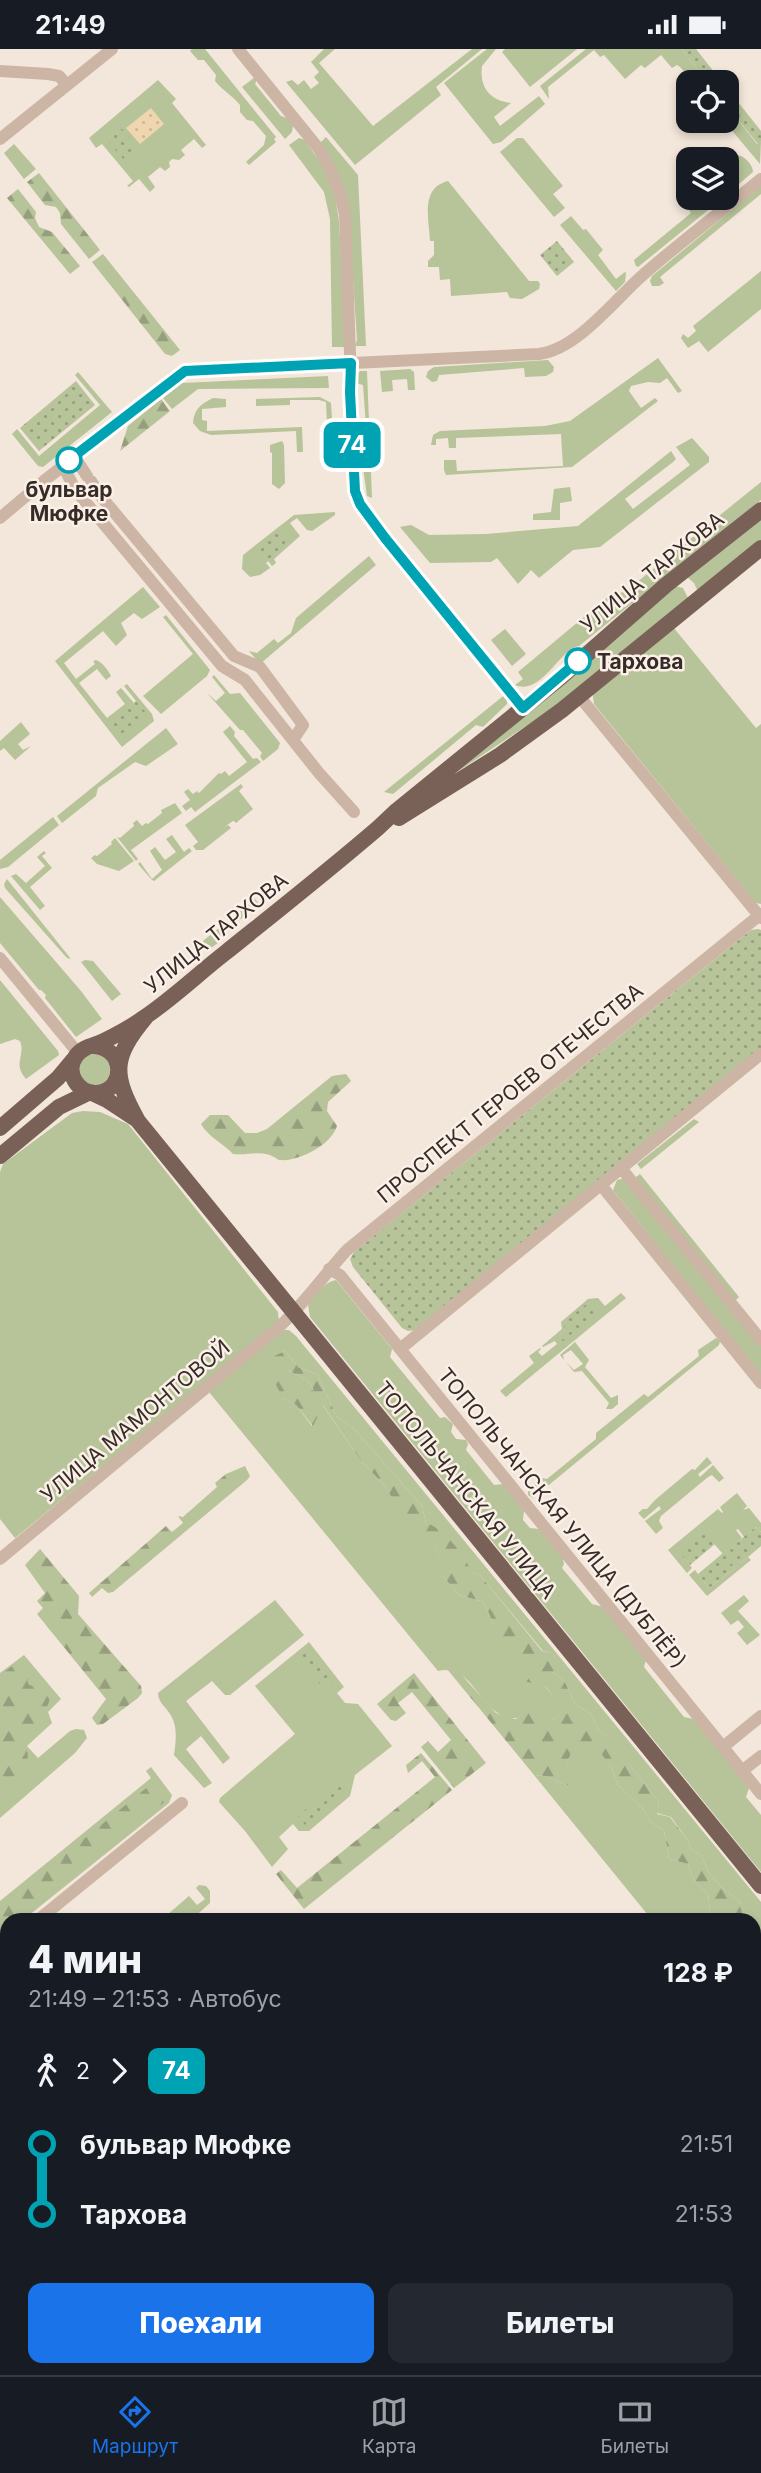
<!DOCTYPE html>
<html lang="ru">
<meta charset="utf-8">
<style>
:root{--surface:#171b24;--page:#242831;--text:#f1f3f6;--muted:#9ea1a6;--line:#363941;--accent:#1a73e8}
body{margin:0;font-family:Inter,sans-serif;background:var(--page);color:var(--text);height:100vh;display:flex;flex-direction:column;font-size:26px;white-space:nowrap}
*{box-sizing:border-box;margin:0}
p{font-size:23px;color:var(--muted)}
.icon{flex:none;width:38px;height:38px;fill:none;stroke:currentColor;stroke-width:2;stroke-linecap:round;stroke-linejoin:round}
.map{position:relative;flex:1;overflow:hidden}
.sheet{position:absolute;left:0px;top:1864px;width:761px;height:464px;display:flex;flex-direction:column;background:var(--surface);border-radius:21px 21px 0 0;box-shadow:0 4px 10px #0003}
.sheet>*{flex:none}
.badge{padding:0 14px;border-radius:10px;font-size:24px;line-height:46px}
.tools{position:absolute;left:676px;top:21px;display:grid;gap:14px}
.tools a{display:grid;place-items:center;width:63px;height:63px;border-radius:14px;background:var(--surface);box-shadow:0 4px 10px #0003;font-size:35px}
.map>.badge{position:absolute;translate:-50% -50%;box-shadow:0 0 0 4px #fff}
.legs{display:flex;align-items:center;gap:10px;height:77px;padding:0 28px;font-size:23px}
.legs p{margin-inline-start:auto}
.summary{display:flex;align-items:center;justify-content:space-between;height:119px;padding:0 28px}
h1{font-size:38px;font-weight:800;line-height:52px}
.cta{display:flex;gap:14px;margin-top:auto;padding:14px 28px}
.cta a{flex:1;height:80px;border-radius:14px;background:var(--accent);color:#fff;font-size:28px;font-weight:800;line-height:80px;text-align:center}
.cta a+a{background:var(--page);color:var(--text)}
ul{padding:0 28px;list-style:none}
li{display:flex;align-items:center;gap:24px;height:70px;font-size:26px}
li i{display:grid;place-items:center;width:10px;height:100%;margin:0 9px;background:currentColor}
li i::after{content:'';width:18px;height:18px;margin:-9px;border:5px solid;border-radius:50%;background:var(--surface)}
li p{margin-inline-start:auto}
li:first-child i{background:linear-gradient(#0000 50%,currentColor 0)}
li:last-child i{background:linear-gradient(currentColor 50%,#0000 0)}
.status{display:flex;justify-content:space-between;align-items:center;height:49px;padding:0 35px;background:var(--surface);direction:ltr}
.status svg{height:19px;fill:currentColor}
.tabs{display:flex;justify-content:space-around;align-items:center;height:98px;border-top:2px solid var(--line);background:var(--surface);font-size:19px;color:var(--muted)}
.tabs a{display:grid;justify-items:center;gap:4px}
.tabs .active{color:var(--accent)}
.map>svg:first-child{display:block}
.grass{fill:#b7c399}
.forest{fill:url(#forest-firs)}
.sand{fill:url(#sand-dots)}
.park{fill:url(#park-dots)}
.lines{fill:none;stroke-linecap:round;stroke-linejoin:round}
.minor{stroke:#ccb5a5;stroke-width:12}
.major{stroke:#7a6157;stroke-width:16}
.line-1-casing{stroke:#fff;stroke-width:16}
.line-1{stroke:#00a3b4;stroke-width:10}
.stop-1-dot{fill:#fff;stroke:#00a3b4;stroke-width:3.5}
.labels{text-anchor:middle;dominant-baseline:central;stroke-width:5;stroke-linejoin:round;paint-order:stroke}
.stop-label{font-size:21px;font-weight:bold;fill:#372b27;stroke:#faf0e7}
.street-label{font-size:21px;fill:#372b27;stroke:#faf0e7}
</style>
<div class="status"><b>21:49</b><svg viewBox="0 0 49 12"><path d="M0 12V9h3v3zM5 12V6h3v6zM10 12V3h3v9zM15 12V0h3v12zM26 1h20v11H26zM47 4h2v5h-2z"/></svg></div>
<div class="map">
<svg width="761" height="2326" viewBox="0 0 761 2326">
<defs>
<pattern id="forest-firs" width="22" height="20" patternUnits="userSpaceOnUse" patternTransform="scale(1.75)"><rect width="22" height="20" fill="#b7c399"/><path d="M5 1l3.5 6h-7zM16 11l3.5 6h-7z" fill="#969f7d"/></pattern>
<pattern id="sand-dots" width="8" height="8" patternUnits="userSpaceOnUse" patternTransform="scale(1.75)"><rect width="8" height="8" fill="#f0d6ae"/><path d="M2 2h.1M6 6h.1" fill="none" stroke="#ceb896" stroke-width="1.8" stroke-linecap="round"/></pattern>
<pattern id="park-dots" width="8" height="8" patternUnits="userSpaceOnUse" patternTransform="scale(1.75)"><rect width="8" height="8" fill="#b7c399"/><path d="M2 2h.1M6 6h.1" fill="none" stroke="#969f7d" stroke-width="1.8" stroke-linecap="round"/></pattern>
</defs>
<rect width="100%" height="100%" fill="#f3e6da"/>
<path class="grass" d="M192,0H205L276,88L274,90L276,93L249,116L246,113L264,96L266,87L253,72L247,71L240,63V56C231,45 224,43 215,32L216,26L204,11H198L190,2Z
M324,0H335L319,14L373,77L472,0H482L436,38L441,46L355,116L286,33L292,31L298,36L304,31L311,40L319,34L314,28L319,23L311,13Z
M487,0H496L482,17C479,38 490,52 511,54L494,68L500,77L539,47L545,55L501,93L493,95L444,34Z
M505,0H577L530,38L502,3Z
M586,0H681L708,33H693L680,18L677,16L672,19L661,6L645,19L641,16L625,30L604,6L600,8L594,1L548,38L549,50L540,37Z
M255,28L257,31L255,35L281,67L287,69L293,76L292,83L285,90L242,38Z
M158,31L176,50L172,54L206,96L202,99L194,90L181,101L185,106L179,111L172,110L169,113L170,118L165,122L160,118L148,128L155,138L150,143L139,130L129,138L127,137L133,132L102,95L96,99L89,89Z
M726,56L757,95L761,92L760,115L724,72H726Z
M326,88L358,126L366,297H355L357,291L348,155L319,95Z
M299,89L305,91L324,119L335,147L339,172L346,298H332L330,170L324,143L289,96Z
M517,89H523L563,137L553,145L565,159L554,168L500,103Z
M14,95L36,120L24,130L4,104Z
M735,106C743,105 753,115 753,123L726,146V113Z
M448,132L529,232H538L540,235L539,240L522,250L510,249L507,243L451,247L450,230L440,231L439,218H428V212L434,206V192H430C429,170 420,139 448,132Z
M761,137V145L660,228L664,234L659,237H652L650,232L652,227Z
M688,144V149H723L638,218L636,217L634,211L691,164L684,153Z
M571,167L583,181L586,180L603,201L598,206L616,230L625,223L626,224L625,233L616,242L560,176Z
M761,222V260L708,303L699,292L688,299L681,289L683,285L688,289L696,282L693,277Z
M658,309L682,342L678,344L667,329L660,334L648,333L631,337L629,342L641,359L655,349L658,352L572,418L446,426L444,421V411H456L457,422L563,417L561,385L456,389V399H449L448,389L436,390V396H431L433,386L440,382L545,377L570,372Z
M548,311L554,318L553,323L546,327L525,328L524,319L439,326L437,332L432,333L426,328L428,322L434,318Z
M410,320L414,323L415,341H408L407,330L392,331L393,342L382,343L380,322Z
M360,322H367L372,449L367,447L362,411L368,404L363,336L356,334V327Z
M78,323L112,363L43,418L38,417L12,385L17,380L39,407L100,356L75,326Z
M328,327L329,339L198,340L172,360L163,349L182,334Z
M320,348L331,354L335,416H329L326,353L319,351H290V356L256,357V350Z
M213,349L226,350V358L202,360V371L207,372V382L302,378L303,403H297L296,382L211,386L200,382L193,374C194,360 201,355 213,349Z
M692,389L709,408V413L600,498L573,501L539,529L531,521L518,535L497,509L491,513L430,514L400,478L411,476L429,486L486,485L578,477L671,402L676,410L673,413L625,450L633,460L690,416L676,398Z
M282,392L284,396L285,434L279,440L272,435V404L270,403V396Z
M761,433V451L579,597C560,599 542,647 515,636L523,630L518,623L608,548L626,542Z
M570,438L572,452L560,454V471H533V465L551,463L554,440Z
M335,463V466L312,482L307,481L297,469L290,474L300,487L274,510L276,514L272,517L268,512L290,494L256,501L270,519L260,526L250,528L242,520L243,506L294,466Z
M761,468V491L698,543L694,534L687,528Z
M369,507L376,516L260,615L249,602L257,604L274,590L278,594L291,584L296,569Z
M675,537L683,539L688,549L556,657L454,725Z
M143,538L160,558L142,570L134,564L121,574L127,586L116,597L103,582L64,614L76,630L95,615L93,612L96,611C102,613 108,621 111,627L106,631L97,620L79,634L107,669L125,655L116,643L121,639L134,654L111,674L148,667L124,637L127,635L152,665L154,672L122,698L55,612Z
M166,566L210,621L207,627L161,665L143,647L193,605L163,568Z
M673,578L756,679L761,675V855L756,854L594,655L593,647L595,641Z
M505,580L526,605L512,617L491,591Z
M214,626L230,645L240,644L280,694L278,700L263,712L260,707L262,704L243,681H240L207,644L216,652L225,644L212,628Z
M507,644V655L483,678L476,676L393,745L384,743Z
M21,673L30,685L18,695L23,701L31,697L15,711L4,699L0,702V692Z
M230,677L235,683L234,687L253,710L257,709L261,713L195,763L191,758L186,762L182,757L190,751L184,743L188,740L193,745L197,742L199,744L219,724L221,725L225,722L229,727L247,713L223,683Z
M166,679L178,695L146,717L135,713L98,739L96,747L62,774L57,767Z
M241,735L243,738L239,742L253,760L236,774L233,771L237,769L223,779L228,776L231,779L203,801H196L193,797L198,793L185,776Z
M175,754L182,764L131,801L138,810L136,812L117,788L120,789L134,777L133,774L137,771L142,777L146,774L148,775L162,764L161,761Z
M53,768L59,776L8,818L0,820V811Z
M172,786L184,803L189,799L192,802L154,832L152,831L138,815L140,813L152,830L162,821L150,802L155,798L165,811L176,803L166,790Z
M115,789L134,812L119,822L97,815L91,809L95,806L97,807L112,795L111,793Z
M44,802L46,804L42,807L52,819L30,838L45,857L40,861L11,827L16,825L26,834L45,817L37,808Z
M7,830L71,910L67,909L5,839L4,835Z
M0,848L81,942L102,970L76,988L45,949L46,946L41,941H39L0,894Z
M255,850L259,855L220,887L222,891L211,899L203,896V892Z
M85,911L93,912L121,945L112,952L81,913Z
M0,931L58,1002L59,1006L26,1030C12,1013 26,1008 20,992L15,990L0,995Z
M78 1021a16 16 0 1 1 32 0a16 16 0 1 1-32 0Z
M83,1062L100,1063L128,1075L278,1263L279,1273L15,1489L0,1470V1123L3,1115L72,1064Z
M694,1070L699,1073L641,1120L637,1115Z
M640,1125L739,1248L735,1252L635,1129Z
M621,1130H625L761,1297V1327L613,1141L617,1131Z
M336,1231L392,1300L390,1308L440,1369L445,1368L453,1375L451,1383L456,1390L466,1391L468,1395L466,1401L494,1436L503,1435L524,1462L523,1471L530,1479L539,1480L563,1510L564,1515L562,1519L592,1555L604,1558L646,1611L644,1618L684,1668L694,1670L749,1739L746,1748L761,1766V1823L310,1268L308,1256C315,1246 324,1233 336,1231Z
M621,1244L626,1249L506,1348L500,1342L534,1314L529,1307L540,1299L541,1300L538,1303L542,1307L597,1263L565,1281L554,1290L555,1292L543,1298L542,1297L562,1280L561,1273L588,1250L598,1249L605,1257Z
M284,1281H289L296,1287L761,1853V1891L755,1887L754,1871L743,1869L739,1852L720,1837L708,1822L701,1806L691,1801L689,1793L671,1768L657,1764L659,1753L629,1715V1706L598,1681L591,1665L575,1655L565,1633L553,1623L551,1604L543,1602L480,1526L471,1523L426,1474L422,1457L354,1380L337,1368L317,1325L298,1318L285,1302L275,1307L291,1323L307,1331L314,1341L283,1349L296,1356L312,1377L322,1355L361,1412L384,1436L399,1459L435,1495L443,1527L459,1546L484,1553L492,1572L499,1599L523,1611L563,1659L554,1671L536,1662C530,1664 521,1669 515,1669C480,1670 475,1613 438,1622L209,1343Z
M716,1289L720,1292L719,1296L533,1449L528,1446V1441L542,1429L547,1430L596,1390V1384L644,1345L648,1348L699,1307L698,1301Z
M575,1293L589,1311L585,1318L611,1349L618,1346V1355L612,1360H606L609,1354L582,1322L574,1323L566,1313L574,1321L583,1315L571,1301L563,1306L564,1311L560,1306Z
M707,1408L712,1414L698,1425L700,1428L713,1416L724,1429L719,1433L712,1426L708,1428L661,1467L659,1472L663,1479L656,1485L645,1472L661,1460L659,1457L644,1470L638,1464L643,1460H647L655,1451L692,1420L695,1421Z
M737,1444L747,1457L743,1461L749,1459L761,1474V1483L756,1478L744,1488L738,1480L736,1481L742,1489L730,1500L741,1514L748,1508L751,1511L707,1547L689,1526L695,1521L709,1539L735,1519L703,1482L679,1502L692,1519L687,1524L668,1501L718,1460L722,1464L723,1463L720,1458Z
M744,1546L749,1552L738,1562L760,1586L747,1596L737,1584L744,1578L738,1571L731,1576L721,1564Z
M275,1551L304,1586L230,1646H225L212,1632L186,1652L230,1709L223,1715L201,1687L186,1700L212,1734L204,1739L174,1706C176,1692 178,1677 170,1665C165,1657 158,1653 158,1644Z
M309,1593L344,1638L337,1644L345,1654L358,1655L392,1697L355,1726L350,1747L309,1782H299L293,1775L279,1788L288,1800L272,1818L245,1782L219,1753L220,1749L295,1685L255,1637Z
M24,1606L61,1650L48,1663L52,1674L27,1697L38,1709L70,1682L76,1680L84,1681L87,1689L75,1704L0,1769V1624Z
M600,1702L611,1718L618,1736L643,1760L651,1773L664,1782L669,1810L688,1815L695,1833L708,1845L711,1871H652L534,1726L545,1727L569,1737L566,1716L571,1703Z
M151,1718L172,1746L169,1754L23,1871H7V1883L0,1889V1852L151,1729L146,1722Z
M199,1836L206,1837L210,1842V1854L191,1871H171L167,1866L189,1847L197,1856L205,1850L196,1839Z
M754,1902L761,1909V1995L754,1993Z"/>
<path class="forest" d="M39,124L100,201L89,210L61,175L60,164L56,158L45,156L27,133Z
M18,140L36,163L35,169L39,178L52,183L80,217L70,225L7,149Z
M103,205L180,301L172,307L165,305L92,213Z
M161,350L170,362L120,402L128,377Z
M346,1025L351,1032L328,1053L327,1062L337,1077C331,1096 299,1113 279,1111C262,1099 252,1107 233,1105C224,1095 207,1087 201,1075L210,1066H228L245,1084H257L267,1080L332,1027Z
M285,1302L298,1318L317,1325L337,1368L354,1380L422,1457L426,1474C441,1477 467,1508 471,1523L480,1526L542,1602L551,1604L559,1615L553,1623L565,1633L575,1655L591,1665L598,1681L630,1706L629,1715L659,1753L657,1765L670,1768L689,1793L691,1801L701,1806L708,1822L720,1837L739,1852L743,1868L746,1871H711L708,1845L695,1833L688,1815L669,1810L664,1782L651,1773L643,1760L618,1736L611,1718L600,1703L583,1713L571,1704L566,1716L577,1731L569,1737L545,1727L534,1726L447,1620L458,1622L496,1664L515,1670L536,1661L554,1671L562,1659L546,1638L524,1632L522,1611L498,1599L492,1572L484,1553L459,1546L442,1526L435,1495L411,1485L399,1460L384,1436L361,1412L323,1356L313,1377L296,1356L283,1349L273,1330L287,1329L300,1343L314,1341L307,1331L291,1323L274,1307Z
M245,1417L250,1427L247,1431L113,1543L108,1544L102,1539L92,1548L89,1544L166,1477L172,1483L183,1474L178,1467L183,1468L217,1438L215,1434L226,1425Z
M40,1500L79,1547L78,1565L141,1637L142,1644L138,1649L103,1675L97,1676L92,1669L106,1650L37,1565L43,1559L37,1552L45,1544L25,1516Z
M23,1609L27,1610L36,1622V1626L27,1631L29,1636C36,1639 42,1634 49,1637L51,1648C48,1655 46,1662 41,1668C37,1675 31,1679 27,1686C23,1695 27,1699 28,1707C29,1712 4,1739 0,1740V1626Z
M414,1624L486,1714L454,1739L421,1698L428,1692L438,1703L451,1691L412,1643L398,1654L406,1664L396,1672L391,1671L377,1655Z
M421,1704L452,1741L304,1860L276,1825L281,1821L297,1839L435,1728L422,1712L408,1724L406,1716Z
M150,1736L162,1737L169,1746L168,1750L17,1871H7V1878L0,1884V1859Z"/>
<path class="sand" d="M151,59L164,75L140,95L126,79Z"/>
<path class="park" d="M681,0H696L722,33H708Z
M726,38L761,82V92L758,95L726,56Z
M121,79L139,101L125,112L107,91Z
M557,192L574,213L557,227L540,206Z
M76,332L95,356L39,402L20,379Z
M280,481L290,494L266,514L255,502Z
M136,652L149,667L122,689L110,674Z
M758,880L761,881V1001L416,1281L408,1282L402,1279L353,1218L350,1210L354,1203L751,881Z
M589,1253L598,1263L558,1296L553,1290L565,1281L564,1273Z
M756,1478L761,1483V1497L741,1514L729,1500Z
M704,1481L715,1495L690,1516L678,1502Z
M723,1504L735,1519L709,1539L698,1525Z
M308,1598L335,1631L324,1640L297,1606Z
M342,1730L350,1739L305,1776L298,1767Z"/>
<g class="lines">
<path class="minor" d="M238,0L319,100L330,120L340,144L345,166L355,442L360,455L523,659
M0,22L48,25L59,27L67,36
M0,90L112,0
M74,407L87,427
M63,417L74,438
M91,432L99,445L234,607L260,618L303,676L293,691
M78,444L222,617L245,631L319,724L354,763
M0,469L45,431L185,322L539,305C578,300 615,250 644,225C682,192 722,162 761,130
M579,647L761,869
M0,909L78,1004
M621,1119L761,1291
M601,1136L761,1334
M329,1220L340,1226L761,1745
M400,1300L761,1005
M0,1510L279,1278C304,1255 324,1226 347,1201L761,865
M723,1698L761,1667
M742,1722L761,1707
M38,1871L182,1754
M0,1901L7,1895
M0,2035L7,2043
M239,2320L243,2326"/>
<path class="major" d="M399,769L500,706L562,661L761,499
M146,968C112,1009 112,1025 138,1072L761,1837
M92,997C125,997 127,1041 97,1044C78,1045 64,1023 76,1007C83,997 94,997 104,992C118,985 133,977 145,968C173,949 198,925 225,904C276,863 328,822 378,779L395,763L561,628L666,536L761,461
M0,1079L58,1029L73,1011
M0,1107L59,1058L90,1043L107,1051L136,1070
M754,2018L761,2012
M373,2326L379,2320"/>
</g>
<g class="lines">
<g class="line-1-casing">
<path id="line-1" d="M69,411L185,322L351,314L350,343L355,442L360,455L385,489L523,659L578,612"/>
</g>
<use href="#line-1" class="line-1"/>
</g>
<g class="stop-1-dot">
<circle cx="69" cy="411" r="12"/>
<circle cx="578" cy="612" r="12"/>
</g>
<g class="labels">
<g class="stop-label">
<text x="69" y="440">бульвар<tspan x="69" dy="24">Мюфке</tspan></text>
<text x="597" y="612" text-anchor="start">Тархова</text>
</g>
<g class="street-label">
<text transform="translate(652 523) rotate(-39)">УЛИЦА ТАРХОВА</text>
<text transform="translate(216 884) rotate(-39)">УЛИЦА ТАРХОВА</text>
<text transform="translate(510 1044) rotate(-39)">ПРОСПЕКТ ГЕРОЕВ ОТЕЧЕСТВА</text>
<text transform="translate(135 1372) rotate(-40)">УЛИЦА МАМОНТОВОЙ</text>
<text transform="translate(466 1441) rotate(51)">ТОПОЛЬЧАНСКАЯ УЛИЦА</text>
<text transform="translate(562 1469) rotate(51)">ТОПОЛЬЧАНСКАЯ УЛИЦА (ДУБЛЁР)</text>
</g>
</g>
</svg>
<div class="tools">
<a><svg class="icon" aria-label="locate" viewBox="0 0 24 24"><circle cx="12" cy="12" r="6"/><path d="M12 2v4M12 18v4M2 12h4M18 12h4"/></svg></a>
<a><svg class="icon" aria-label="layers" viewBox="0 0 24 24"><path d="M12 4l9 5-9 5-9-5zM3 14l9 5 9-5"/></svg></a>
</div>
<b class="badge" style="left:352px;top:396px;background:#00a3b4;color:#fff">74</b>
<section class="sheet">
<div class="summary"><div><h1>4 мин</h1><p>21:49 – 21:53 · Автобус</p></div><b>128 ₽</b></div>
<div class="legs"><svg class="icon" aria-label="walk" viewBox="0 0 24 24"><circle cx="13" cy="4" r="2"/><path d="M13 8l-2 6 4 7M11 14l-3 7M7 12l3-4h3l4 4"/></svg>2<svg class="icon" aria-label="forward" viewBox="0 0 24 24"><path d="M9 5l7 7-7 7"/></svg><b class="badge" style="background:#00a3b4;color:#fff">74</b></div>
<ul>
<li><i style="color:#00a3b4"></i><b>бульвар Мюфке</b><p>21:51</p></li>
<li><i style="color:#00a3b4"></i><b>Тархова</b><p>21:53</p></li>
</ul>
<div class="cta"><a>Поехали</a><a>Билеты</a></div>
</section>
</div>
<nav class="tabs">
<a class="active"><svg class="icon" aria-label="directions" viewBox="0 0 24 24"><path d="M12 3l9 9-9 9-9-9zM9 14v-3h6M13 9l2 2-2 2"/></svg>Маршрут</a>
<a><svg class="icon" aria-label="map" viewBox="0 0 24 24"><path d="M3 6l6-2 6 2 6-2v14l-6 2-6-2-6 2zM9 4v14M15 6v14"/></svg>Карта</a>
<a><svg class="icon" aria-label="tickets" viewBox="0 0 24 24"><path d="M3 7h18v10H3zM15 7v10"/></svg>Билеты</a>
</nav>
